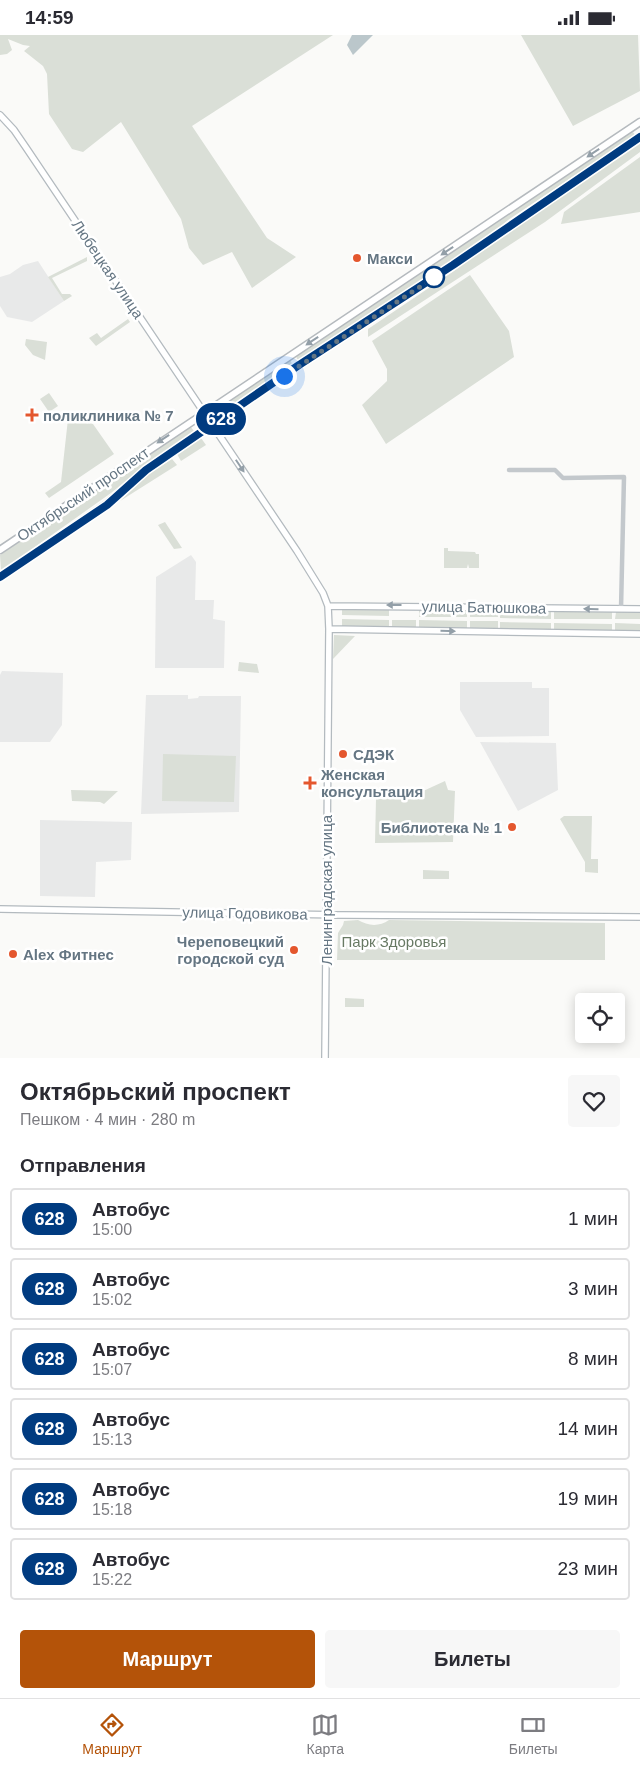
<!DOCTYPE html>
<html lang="ru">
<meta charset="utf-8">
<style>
:root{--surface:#fff;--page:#f7f7f7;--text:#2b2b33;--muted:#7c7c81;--line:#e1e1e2;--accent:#b45309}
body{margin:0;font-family:Arial,sans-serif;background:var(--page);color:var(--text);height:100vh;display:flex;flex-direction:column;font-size:19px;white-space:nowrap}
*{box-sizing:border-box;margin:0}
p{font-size:16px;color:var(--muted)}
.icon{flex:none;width:28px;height:28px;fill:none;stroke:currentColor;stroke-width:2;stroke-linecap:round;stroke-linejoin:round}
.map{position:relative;height:1023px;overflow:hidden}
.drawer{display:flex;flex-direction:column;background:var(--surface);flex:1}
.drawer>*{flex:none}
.badge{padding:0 10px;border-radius:16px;font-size:18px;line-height:32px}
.controls{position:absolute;left:575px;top:958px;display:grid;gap:10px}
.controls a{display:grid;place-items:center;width:50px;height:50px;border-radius:5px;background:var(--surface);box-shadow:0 2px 12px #0003;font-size:25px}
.you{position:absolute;width:25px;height:25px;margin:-12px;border:4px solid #fff;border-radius:50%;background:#1a73e8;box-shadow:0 0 0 8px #1a73e833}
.map>.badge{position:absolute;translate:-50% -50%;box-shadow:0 0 0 2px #fff}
h2{padding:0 20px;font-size:19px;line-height:45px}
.round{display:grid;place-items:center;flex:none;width:52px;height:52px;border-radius:5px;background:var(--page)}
.summary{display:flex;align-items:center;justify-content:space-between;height:85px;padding:0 20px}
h1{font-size:24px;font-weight:600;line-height:38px}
.button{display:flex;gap:10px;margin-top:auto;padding:10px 20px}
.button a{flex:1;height:58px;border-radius:5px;background:var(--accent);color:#fff;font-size:20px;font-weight:600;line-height:58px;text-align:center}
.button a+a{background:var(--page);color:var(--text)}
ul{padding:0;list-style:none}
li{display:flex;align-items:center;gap:15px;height:62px;margin:0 10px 8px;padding:0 10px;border:2px solid var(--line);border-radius:5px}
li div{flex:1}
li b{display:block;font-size:19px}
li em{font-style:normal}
li .badge{min-width:55px;font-weight:700;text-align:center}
.status{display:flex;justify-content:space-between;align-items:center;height:35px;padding:0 25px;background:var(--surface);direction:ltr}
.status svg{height:14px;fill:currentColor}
.tab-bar{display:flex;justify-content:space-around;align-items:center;height:70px;border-top:1px solid var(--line);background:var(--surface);font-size:14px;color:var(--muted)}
.tab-bar a{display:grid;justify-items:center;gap:2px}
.tab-bar .on{color:var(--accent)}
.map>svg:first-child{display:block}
.built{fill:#e8e9e9}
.green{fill:#dadfd7}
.water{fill:#bbc7cb}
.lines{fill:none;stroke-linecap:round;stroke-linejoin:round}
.secondary-casing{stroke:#b3babf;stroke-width:8}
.primary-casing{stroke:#b5babe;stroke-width:9}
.street{stroke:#c3c8cc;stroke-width:4.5}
.secondary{stroke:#fff;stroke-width:5.5}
.primary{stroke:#fff;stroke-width:6}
.oneway{fill:#939fa8}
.line-casing{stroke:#fff;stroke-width:11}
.line{stroke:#003b80;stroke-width:8}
.walk{stroke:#657683;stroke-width:5;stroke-dasharray:0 9}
.poi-dot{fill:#e4572e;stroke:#fff;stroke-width:2}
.stop-dot{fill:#fff;stroke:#003b80;stroke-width:2.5}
.labels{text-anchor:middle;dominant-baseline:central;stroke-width:5;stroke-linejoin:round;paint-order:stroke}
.poi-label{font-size:15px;font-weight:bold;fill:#657683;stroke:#fff;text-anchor:start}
.street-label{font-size:15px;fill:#657683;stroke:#fff}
.park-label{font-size:15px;fill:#687a64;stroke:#fff}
</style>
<div class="status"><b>14:59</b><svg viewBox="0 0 49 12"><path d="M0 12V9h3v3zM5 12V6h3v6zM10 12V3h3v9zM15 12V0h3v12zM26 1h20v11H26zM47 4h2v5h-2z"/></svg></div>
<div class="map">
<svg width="640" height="1023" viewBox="0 0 640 1023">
<rect width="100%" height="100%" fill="#fafaf8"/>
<path class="built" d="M38,226L64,266L32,287L7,282L0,271V242L10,239L23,230Z
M191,520L196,527L195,565H214L213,584L225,586L224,633H155L156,542Z
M2,636L63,638L62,690L50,707H0V640Z
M460,647H532V653H549V701L476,702L460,675Z
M146,660H188V664L198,663L199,661H241L239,777L141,779Z
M480,707L556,708L558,755L518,776Z
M40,785L132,787L131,825L96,827L95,862L40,861Z"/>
<path class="green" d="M0,0H333L192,91L267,203L296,222L252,253L232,217L203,230L189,213L181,184L121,87L83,117L72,114L49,79L47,39L43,31L24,16L30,11L23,10L8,4L12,15L7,19L0,20Z
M521,0H638L640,56L573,91Z
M633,97L635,100L508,185L490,201L299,325L297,324L296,320Z
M640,107V117L545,187L368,302V294L454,236L526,182Z
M640,122V177L561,189L564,177Z
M87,222V226L52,243L62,259H70L72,261L64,266L48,242Z
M470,240L509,296L514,322L386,409L362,370L387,346V334L372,306Z
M128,284L130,287L96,311L89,303L97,298L101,303Z
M26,304L47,307L45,325L33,320L25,310Z
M290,324L292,329L222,378L219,373Z
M49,358L58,371L49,377L40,364Z
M68,384L93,389L114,419L49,463L45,458L61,447Z
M190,391L194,396L143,432L111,458L1,536L0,520Z
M201,403L206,410L181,426L177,419Z
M172,424L177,430L120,466L150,438Z
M165,487L182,513L174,514L158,490Z
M444,513H448V516L475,517L476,519H479V533H469L468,529L467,533H444Z
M342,573L389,574V581L342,580Z
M419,575H467V582H419Z
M470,575H498V582H470Z
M500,576H551V584L500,583Z
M554,577H612V584H554Z
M616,577H640V584H615Z
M342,584L389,585V592L342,591Z
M392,585H416V592H392Z
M419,585L467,586V593L419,592Z
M470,586H498V593H470Z
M500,587L551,588V595L500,594Z
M554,588L612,589V596L554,595Z
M615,588L640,589V596L615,595Z
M334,600L355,601L333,624Z
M239,627L257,629L259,638L238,636Z
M163,719L236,721L234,767L162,766Z
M445,746L448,755L455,756L453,807L375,808L376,764L417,762L421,757Z
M71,755L118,756L104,769L100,767L72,766Z
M564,781H592L591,824H598V838L585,837V827L560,784Z
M423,835L449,836V844H423Z
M358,885C368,891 379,892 389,885L605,888V925H337L338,898L343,890L344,886Z
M345,963L364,964V972H345Z"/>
<path class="water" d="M352,0H373L353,20L347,10Z"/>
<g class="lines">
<g class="secondary-casing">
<path id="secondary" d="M0,80L14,95L27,114L297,516L323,558L328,571L329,594L325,1023
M328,571L640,574
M329,594L640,599
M0,874L343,880L640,882"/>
</g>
<g class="primary-casing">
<path id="primary" d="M0,515L640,87
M0,542L107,469L146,435L299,330L453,230L640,102"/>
</g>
<path class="street" d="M509,435H555L563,443L624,442L621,574"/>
<use href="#secondary" class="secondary"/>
<use href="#primary" class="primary"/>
</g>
<defs><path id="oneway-solid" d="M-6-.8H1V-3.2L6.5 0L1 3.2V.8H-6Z" transform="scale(1.25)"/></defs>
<g class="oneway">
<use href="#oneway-solid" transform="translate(593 118) rotate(146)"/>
<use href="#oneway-solid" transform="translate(447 216) rotate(146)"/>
<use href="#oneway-solid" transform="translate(312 306) rotate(146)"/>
<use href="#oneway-solid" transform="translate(163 404) rotate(146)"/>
<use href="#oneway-solid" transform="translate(240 431) rotate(56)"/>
<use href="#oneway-solid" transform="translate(394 570) rotate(180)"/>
<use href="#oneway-solid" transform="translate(591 574) rotate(-179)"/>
<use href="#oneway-solid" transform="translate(448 596) rotate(1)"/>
</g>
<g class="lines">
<g class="line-casing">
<path id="line" d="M0,542L107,470L146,435L299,330L453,230L640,102"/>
</g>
<use href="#line" class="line"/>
<path class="walk" d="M284,341L438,240L434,242"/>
</g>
<g class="poi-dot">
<circle cx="357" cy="223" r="5"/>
<path d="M29.5 372.5h5v5h5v5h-5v5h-5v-5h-5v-5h5z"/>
<circle cx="343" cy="719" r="5"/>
<path d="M307.5 740.5h5v5h5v5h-5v5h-5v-5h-5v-5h5z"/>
<circle cx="512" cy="792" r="5"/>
<circle cx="294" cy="915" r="5"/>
<circle cx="13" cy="919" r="5"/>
</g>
<circle class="stop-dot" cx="434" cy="242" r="10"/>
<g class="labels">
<g class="poi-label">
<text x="367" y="223">Макси</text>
<text x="43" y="380">поликлиника № 7</text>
<text x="353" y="719">СДЭК</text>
<text x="321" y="739">Женская<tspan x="321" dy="17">консультация</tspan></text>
<text x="502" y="792" text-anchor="end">Библиотека № 1</text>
<text x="284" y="906" text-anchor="end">Череповецкий<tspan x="284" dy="17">городской суд</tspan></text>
<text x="23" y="919">Alex Фитнес</text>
</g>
<g class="street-label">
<text transform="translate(108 234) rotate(56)">Любецкая улица</text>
<text transform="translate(83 459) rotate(-34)">Октябрьский проспект</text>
<text transform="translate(484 572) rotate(1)">улица Батюшкова</text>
<text transform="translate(326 855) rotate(-90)">Ленинградская улица</text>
<text transform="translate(245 878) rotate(1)">улица Годовикова</text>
</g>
<g class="park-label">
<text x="394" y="906">Парк Здоровья</text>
</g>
</g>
</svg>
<div class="controls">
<a><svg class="icon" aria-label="locate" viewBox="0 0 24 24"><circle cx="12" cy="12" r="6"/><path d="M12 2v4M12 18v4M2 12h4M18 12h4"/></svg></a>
</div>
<div class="you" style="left:284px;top:341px"></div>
<b class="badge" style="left:221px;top:384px;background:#003b80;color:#fff">628</b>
</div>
<section class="drawer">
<div class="summary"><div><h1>Октябрьский проспект</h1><p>Пешком · 4 мин · 280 m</p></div><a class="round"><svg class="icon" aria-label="heart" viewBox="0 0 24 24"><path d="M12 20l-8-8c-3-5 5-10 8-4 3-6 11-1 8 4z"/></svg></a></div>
<h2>Отправления</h2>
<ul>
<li><span class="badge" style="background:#003b80;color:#fff">628</span><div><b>Автобус</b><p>15:00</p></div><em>1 мин</em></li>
<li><span class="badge" style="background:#003b80;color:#fff">628</span><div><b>Автобус</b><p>15:02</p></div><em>3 мин</em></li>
<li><span class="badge" style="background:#003b80;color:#fff">628</span><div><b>Автобус</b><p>15:07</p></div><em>8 мин</em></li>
<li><span class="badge" style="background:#003b80;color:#fff">628</span><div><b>Автобус</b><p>15:13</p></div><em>14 мин</em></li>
<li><span class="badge" style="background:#003b80;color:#fff">628</span><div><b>Автобус</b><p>15:18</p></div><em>19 мин</em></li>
<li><span class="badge" style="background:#003b80;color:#fff">628</span><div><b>Автобус</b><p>15:22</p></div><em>23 мин</em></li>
</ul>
<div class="button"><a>Маршрут</a><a>Билеты</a></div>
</section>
<nav class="tab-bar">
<a class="on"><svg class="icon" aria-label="directions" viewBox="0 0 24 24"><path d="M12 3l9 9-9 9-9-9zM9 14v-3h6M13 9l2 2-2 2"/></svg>Маршрут</a>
<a><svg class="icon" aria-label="map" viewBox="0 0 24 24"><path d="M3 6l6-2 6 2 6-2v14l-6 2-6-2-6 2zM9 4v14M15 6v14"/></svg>Карта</a>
<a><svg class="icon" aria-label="tickets" viewBox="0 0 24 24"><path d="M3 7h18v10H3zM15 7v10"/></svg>Билеты</a>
</nav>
